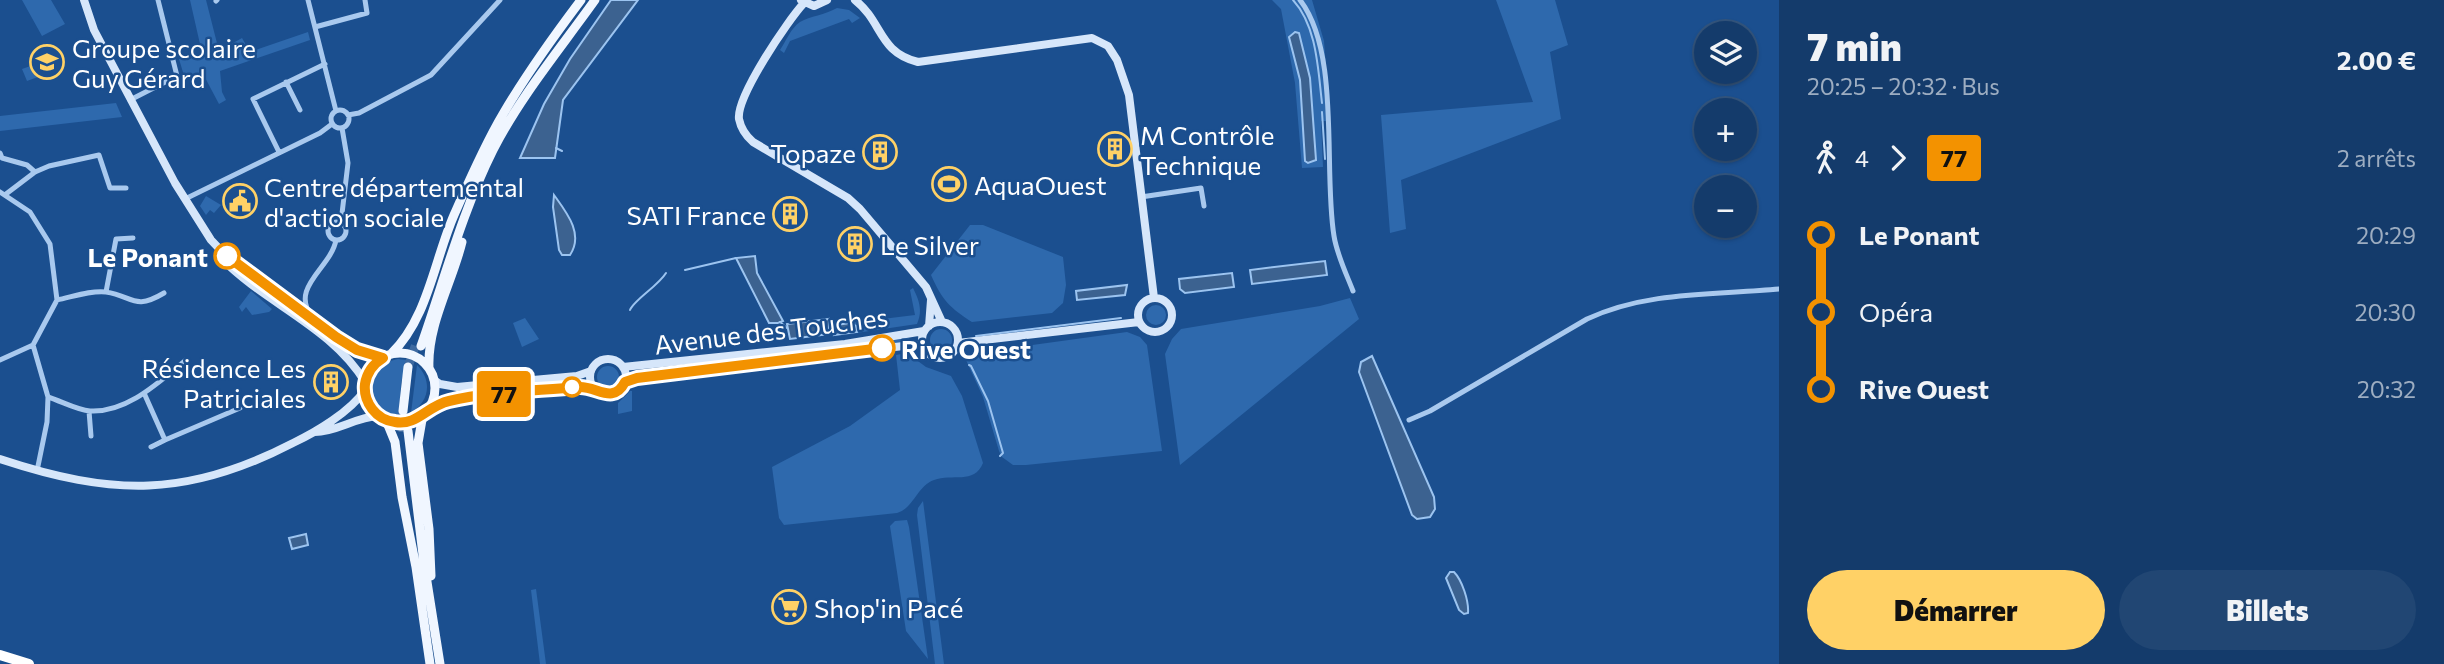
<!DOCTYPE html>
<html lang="fr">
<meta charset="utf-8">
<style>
:root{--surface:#143b6b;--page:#214673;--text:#f1f3f6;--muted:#9dadc1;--line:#33557e;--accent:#ffd166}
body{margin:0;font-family:Commissioner,sans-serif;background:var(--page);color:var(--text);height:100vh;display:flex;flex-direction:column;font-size:26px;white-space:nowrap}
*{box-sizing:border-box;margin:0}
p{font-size:23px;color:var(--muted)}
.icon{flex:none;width:38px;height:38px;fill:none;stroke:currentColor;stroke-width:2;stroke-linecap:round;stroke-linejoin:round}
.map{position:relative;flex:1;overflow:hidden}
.side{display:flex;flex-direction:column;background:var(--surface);width:665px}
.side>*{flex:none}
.badge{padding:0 14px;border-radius:5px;font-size:24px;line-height:46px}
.controls{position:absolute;left:1694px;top:21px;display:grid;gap:14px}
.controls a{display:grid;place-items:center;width:63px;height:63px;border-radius:50%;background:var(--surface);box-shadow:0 2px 5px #0004,0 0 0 2px var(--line);font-size:35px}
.map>.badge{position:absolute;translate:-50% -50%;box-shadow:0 0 0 4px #fff}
.legs{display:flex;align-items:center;gap:10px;height:77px;padding:0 28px;font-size:23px}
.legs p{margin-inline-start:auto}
.summary{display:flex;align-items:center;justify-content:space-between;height:119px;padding:0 28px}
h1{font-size:38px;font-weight:800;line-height:52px}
.button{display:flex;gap:14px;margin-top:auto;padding:14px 28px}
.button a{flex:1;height:80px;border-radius:42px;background:var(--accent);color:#111;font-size:28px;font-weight:800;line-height:80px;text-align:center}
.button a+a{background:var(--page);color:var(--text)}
ul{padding:0 28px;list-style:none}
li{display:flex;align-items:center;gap:24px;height:77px;font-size:26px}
li i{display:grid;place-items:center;width:10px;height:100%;margin:0 9px;background:currentColor}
li i::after{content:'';width:18px;height:18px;margin:-9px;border:5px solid;border-radius:50%;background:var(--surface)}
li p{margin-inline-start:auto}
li:first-child i{background:linear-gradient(#0000 50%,currentColor 0)}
li:last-child i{background:linear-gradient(currentColor 50%,#0000 0)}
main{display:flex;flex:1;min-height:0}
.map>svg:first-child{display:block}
.green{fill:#2e69ad}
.water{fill:#3c6290;stroke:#9cc4f0;stroke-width:2}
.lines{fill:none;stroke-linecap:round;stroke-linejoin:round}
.stream{stroke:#9cc4f0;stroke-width:2}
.primary-tunnel{stroke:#3d69a0;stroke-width:9;stroke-dasharray:9 4.5;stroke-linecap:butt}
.street{stroke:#a9c9ee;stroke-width:5}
.secondary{stroke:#d6e6fa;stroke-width:8}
.primary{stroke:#f0f6ff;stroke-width:9}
.highway{stroke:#fff;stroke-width:10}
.line-1-casing{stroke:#fff;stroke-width:16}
.line-1{stroke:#f39200;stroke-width:10}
.stop-1-dot{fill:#fff;stroke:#f39200;stroke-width:3.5}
.labels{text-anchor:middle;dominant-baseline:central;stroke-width:5;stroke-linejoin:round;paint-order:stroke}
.poi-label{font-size:26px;fill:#fff;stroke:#1b4f8f;text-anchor:start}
.stop-label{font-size:26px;font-weight:bold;fill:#fff;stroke:#1b4f8f;text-anchor:end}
.street-label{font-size:26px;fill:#fff;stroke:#1b4f8f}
</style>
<main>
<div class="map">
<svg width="1779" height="664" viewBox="0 0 1779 664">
<rect width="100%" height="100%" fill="#1b4f8f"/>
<path class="green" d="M22,0H51L65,24L42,36Z
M190,0H206L219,51L242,38L250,52L308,32L310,40L220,71L222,92L226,100L219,104L202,72L185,79L179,59L202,53Z
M1272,0H1312L1324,41L1330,121H1321L1323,167L1302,168L1295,83L1281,9Z
M1496,0H1555L1568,45L1550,52L1561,119L1401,180L1406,229L1390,233L1381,115L1533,102Z
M837,8L849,10L860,18L852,23L849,19L790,41L784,53L780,50C786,41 791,28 800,22C810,16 825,15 837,8Z
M42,62L46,74L27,81L22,69Z
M116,103L122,117L0,131V116Z
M206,196L221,205L214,213L210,210L206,215L200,206Z
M970,225H983L1063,257L1066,285L1063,303L1052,313L972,322C950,308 942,300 931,275Z
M913,288C919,300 923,310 917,324L856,333L850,323L915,315L910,290Z
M251,291L272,309L269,312L252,315L246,307L242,312L239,307Z
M1350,298L1359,319L1180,465L1165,354L1172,339L1181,329L1320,306Z
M1146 315a10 10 0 1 1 20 0a10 10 0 1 1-20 0Z
M525,318L539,339L522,347L513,323Z
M930 340a11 11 0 1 1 22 0a11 11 0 1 1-22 0Z
M1127,332L1140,337L1147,345L1162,451L1026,465H1013L1002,457L999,451L983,397L966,360L968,354Z
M909,338V342L639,374V370Z
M907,353L926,367L951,376L962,396L983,463C974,485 952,473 934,480C917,486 914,508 897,513L784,525L779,518L772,467L850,426L900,390L896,355Z
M398,359L407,360L401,383L399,415C362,412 361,366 398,359Z
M417,365C433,381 429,402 411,413Z
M597 377a11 11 0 1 1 22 0a11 11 0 1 1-22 0Z
M630,391H632V411L618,414V403Z
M923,501L944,664H935L917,515L918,508Z
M907,520L909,527L928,659L906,631L890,526L895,521Z
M536,589L546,664H540L531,590Z"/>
<path class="water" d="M611,0H638L563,100L555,158H520L544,104L570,59Z
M1295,32L1299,33L1310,78L1316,160L1308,163L1305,161L1300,80L1289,37Z
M554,195C567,213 584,234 570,255H562L559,250L553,207Z
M755,256L757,273L783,321L778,323H769L736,258Z
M1325,261L1327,275L1252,284L1250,270Z
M1232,273L1234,287L1185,293L1180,289L1179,279Z
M1127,285L1125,295L1077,300L1076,291Z
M829,319V334L790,339L787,324Z
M850,323L856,326L857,332L834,335L836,325Z
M1372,356L1434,497L1435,509L1430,517L1417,519L1412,515L1359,372L1361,362Z
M306,534L308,545L292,549L289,538Z
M1450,572H1454C1462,580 1469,601 1468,613L1464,614L1459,610L1446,578Z"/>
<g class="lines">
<path class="stream" d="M1293,0C1317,26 1318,70 1322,103
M1322,112L1325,159
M556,148L562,151
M685,270L736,258
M630,310C634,300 658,286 666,273
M780,322L787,328
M976,336L1121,318
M969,365L971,366L988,401L1003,453L1000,456"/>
<path class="primary-tunnel" d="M408,367L416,344
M403,411V432"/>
<path class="street" d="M308,0L336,111
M1300,0C1341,53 1323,170 1334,236C1337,255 1346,273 1353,291
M216,1L217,0
M315,27L367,13L365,0
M286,82L300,110
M130,100L177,76L158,0
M331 119a9 9 0 1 1 18 0a9 9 0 1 1-18 0Z
M348,115L359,113L431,75L500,0
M279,152L253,99L325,64
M0,153L2,158L27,165L35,172
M0,192L30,212L50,244L57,300L33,345L48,397L47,422L37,471
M6,194L35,172L49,166L99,155L110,188H126
M1141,197L1201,188L1204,206
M185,199L320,133L332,124
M328 231a9 9 0 1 1 18 0a9 9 0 1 1-18 0Z
M341,222L348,163L342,128
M106,292L116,239L133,238
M57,300C72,297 91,290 106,292C133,296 134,311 164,293
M312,317C289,287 331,268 336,240
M0,360L33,345
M144,393L165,440L151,447
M48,397C61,401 77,410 90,411C127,413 159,382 186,360
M89,411L91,436
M1409,420L1430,411L1587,319C1647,291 1714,295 1779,289
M165,440L240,408"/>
<path class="secondary" d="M84,0L94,30L175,183L211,240L230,260L336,337L357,350L383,358
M801,0L814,6L827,0
M855,0C883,22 878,52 918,62L1092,38L1108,46L1117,60L1129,95L1154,298
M804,3C788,20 736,97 739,119C741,129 746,136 753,142L848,198L860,209L926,287L942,322
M222,259C266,304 332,327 365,382
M1138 315a17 17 0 1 1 34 0a17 17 0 1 1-34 0Z
M922 340a18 18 0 1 1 36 0a18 18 0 1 1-36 0Z
M929,326L931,300
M958,343L1139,322
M590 377a18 18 0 1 1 36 0a18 18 0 1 1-36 0Z
M623,367L845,344L924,331
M434,380L440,384L457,387L577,376L591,371
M625,382L672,373L912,345H923
M428,408L458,399L579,387L594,388
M315,432C336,432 356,417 378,416
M0,459C112,496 187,498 293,443C316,432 350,412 365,390"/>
<path class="primary" d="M421,346C444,281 462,212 493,150C520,97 560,49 595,0
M365 388a35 35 0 1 1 70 0a35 35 0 1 1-70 0Z
M391,354C428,318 434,261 454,215C469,181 484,146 503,114C526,75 553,37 581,0
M429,368C427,325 452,283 462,242
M403,411L408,367
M423,414L418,443L429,529L431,576
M386,420L395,442L402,497L416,567L430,664
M408,431L424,563L440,664"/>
<path class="highway" d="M0,655L29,664"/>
</g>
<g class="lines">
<g class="line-1-casing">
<path id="line-1" d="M227,256L336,337L357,350L383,358C373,364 367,372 365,384C363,402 376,420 395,422C417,426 427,406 449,401C490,391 536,391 579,387C597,386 613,405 625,382L637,378L882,348"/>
</g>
<use href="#line-1" class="line-1"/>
</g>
<defs>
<g id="school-ring" transform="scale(1.75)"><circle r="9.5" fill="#1b4f8f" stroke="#ffd166" stroke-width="1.5"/><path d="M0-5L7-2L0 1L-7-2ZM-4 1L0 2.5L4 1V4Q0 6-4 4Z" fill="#ffd166"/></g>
<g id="building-ring" transform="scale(1.75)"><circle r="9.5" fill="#1b4f8f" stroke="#ffd166" stroke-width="1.5"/><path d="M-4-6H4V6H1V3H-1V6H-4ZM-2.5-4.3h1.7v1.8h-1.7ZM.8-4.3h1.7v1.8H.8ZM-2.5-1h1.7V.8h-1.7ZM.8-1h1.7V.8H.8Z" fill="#ffd166"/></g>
<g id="stadium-ring" transform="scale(1.75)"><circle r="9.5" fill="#1b4f8f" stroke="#ffd166" stroke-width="1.5"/><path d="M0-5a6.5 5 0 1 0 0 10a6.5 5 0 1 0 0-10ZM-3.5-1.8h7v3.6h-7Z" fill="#ffd166"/></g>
<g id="civic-ring" transform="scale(1.75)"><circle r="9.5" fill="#1b4f8f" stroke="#ffd166" stroke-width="1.5"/><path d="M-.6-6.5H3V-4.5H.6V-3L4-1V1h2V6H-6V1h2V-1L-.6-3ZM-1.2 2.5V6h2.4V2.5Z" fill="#ffd166"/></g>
<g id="supermarket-ring" transform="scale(1.75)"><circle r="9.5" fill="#1b4f8f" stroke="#ffd166" stroke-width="1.5"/><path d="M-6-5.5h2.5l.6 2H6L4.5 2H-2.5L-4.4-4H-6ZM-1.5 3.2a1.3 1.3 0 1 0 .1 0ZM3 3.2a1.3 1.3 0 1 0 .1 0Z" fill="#ffd166"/></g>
</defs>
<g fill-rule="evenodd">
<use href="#school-ring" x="47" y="62"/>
<use href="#building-ring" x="1115" y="149"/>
<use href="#building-ring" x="880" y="152"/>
<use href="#stadium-ring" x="949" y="184"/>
<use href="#civic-ring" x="240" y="201"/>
<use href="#building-ring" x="790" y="214"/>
<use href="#building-ring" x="855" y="244"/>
<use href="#building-ring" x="331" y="382"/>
<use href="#supermarket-ring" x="789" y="607"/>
</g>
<g class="stop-1-dot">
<circle cx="227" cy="256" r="12"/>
<circle cx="882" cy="348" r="12"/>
<circle cx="572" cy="387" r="9"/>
</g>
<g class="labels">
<g class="poi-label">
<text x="72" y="47">Groupe scolaire<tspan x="72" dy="30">Guy Gérard</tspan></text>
<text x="1140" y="134">M Contrôle<tspan x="1140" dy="30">Technique</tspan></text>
<text x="856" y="152" text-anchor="end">Topaze</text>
<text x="974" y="184">AquaOuest</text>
<text x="264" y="186">Centre départemental<tspan x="264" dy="30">d'action sociale</tspan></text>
<text x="766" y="214" text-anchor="end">SATI France</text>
<text x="880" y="244">Le Silver</text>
<text x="306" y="367" text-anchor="end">Résidence Les<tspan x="306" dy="30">Patriciales</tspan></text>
<text x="814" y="607">Shop'in Pacé</text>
</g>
<g class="stop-label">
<text x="208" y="256">Le Ponant</text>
<text x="901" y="348" text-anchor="start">Rive Ouest</text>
</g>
<g class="street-label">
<text transform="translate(771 330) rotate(-7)">Avenue des Touches</text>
</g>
</g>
</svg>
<div class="controls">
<a><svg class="icon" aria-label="layers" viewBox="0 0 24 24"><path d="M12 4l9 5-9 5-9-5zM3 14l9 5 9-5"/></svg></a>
<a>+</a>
<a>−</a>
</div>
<b class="badge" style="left:504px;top:394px;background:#f39200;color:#111">77</b>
</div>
<section class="side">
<div class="summary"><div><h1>7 min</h1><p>20:25 – 20:32 · Bus</p></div><b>2.00 €</b></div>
<div class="legs"><svg class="icon" aria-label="walk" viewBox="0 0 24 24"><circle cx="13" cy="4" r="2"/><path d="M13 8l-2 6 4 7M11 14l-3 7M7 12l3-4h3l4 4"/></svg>4<svg class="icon" aria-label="forward" viewBox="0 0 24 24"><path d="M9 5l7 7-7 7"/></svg><b class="badge" style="background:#f39200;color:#111">77</b><p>2 arrêts</p></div>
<ul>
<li><i style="color:#f39200"></i><b>Le Ponant</b><p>20:29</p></li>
<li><i style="color:#f39200"></i><span>Opéra</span><p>20:30</p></li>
<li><i style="color:#f39200"></i><b>Rive Ouest</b><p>20:32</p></li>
</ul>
<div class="button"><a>Démarrer</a><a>Billets</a></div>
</section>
</main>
